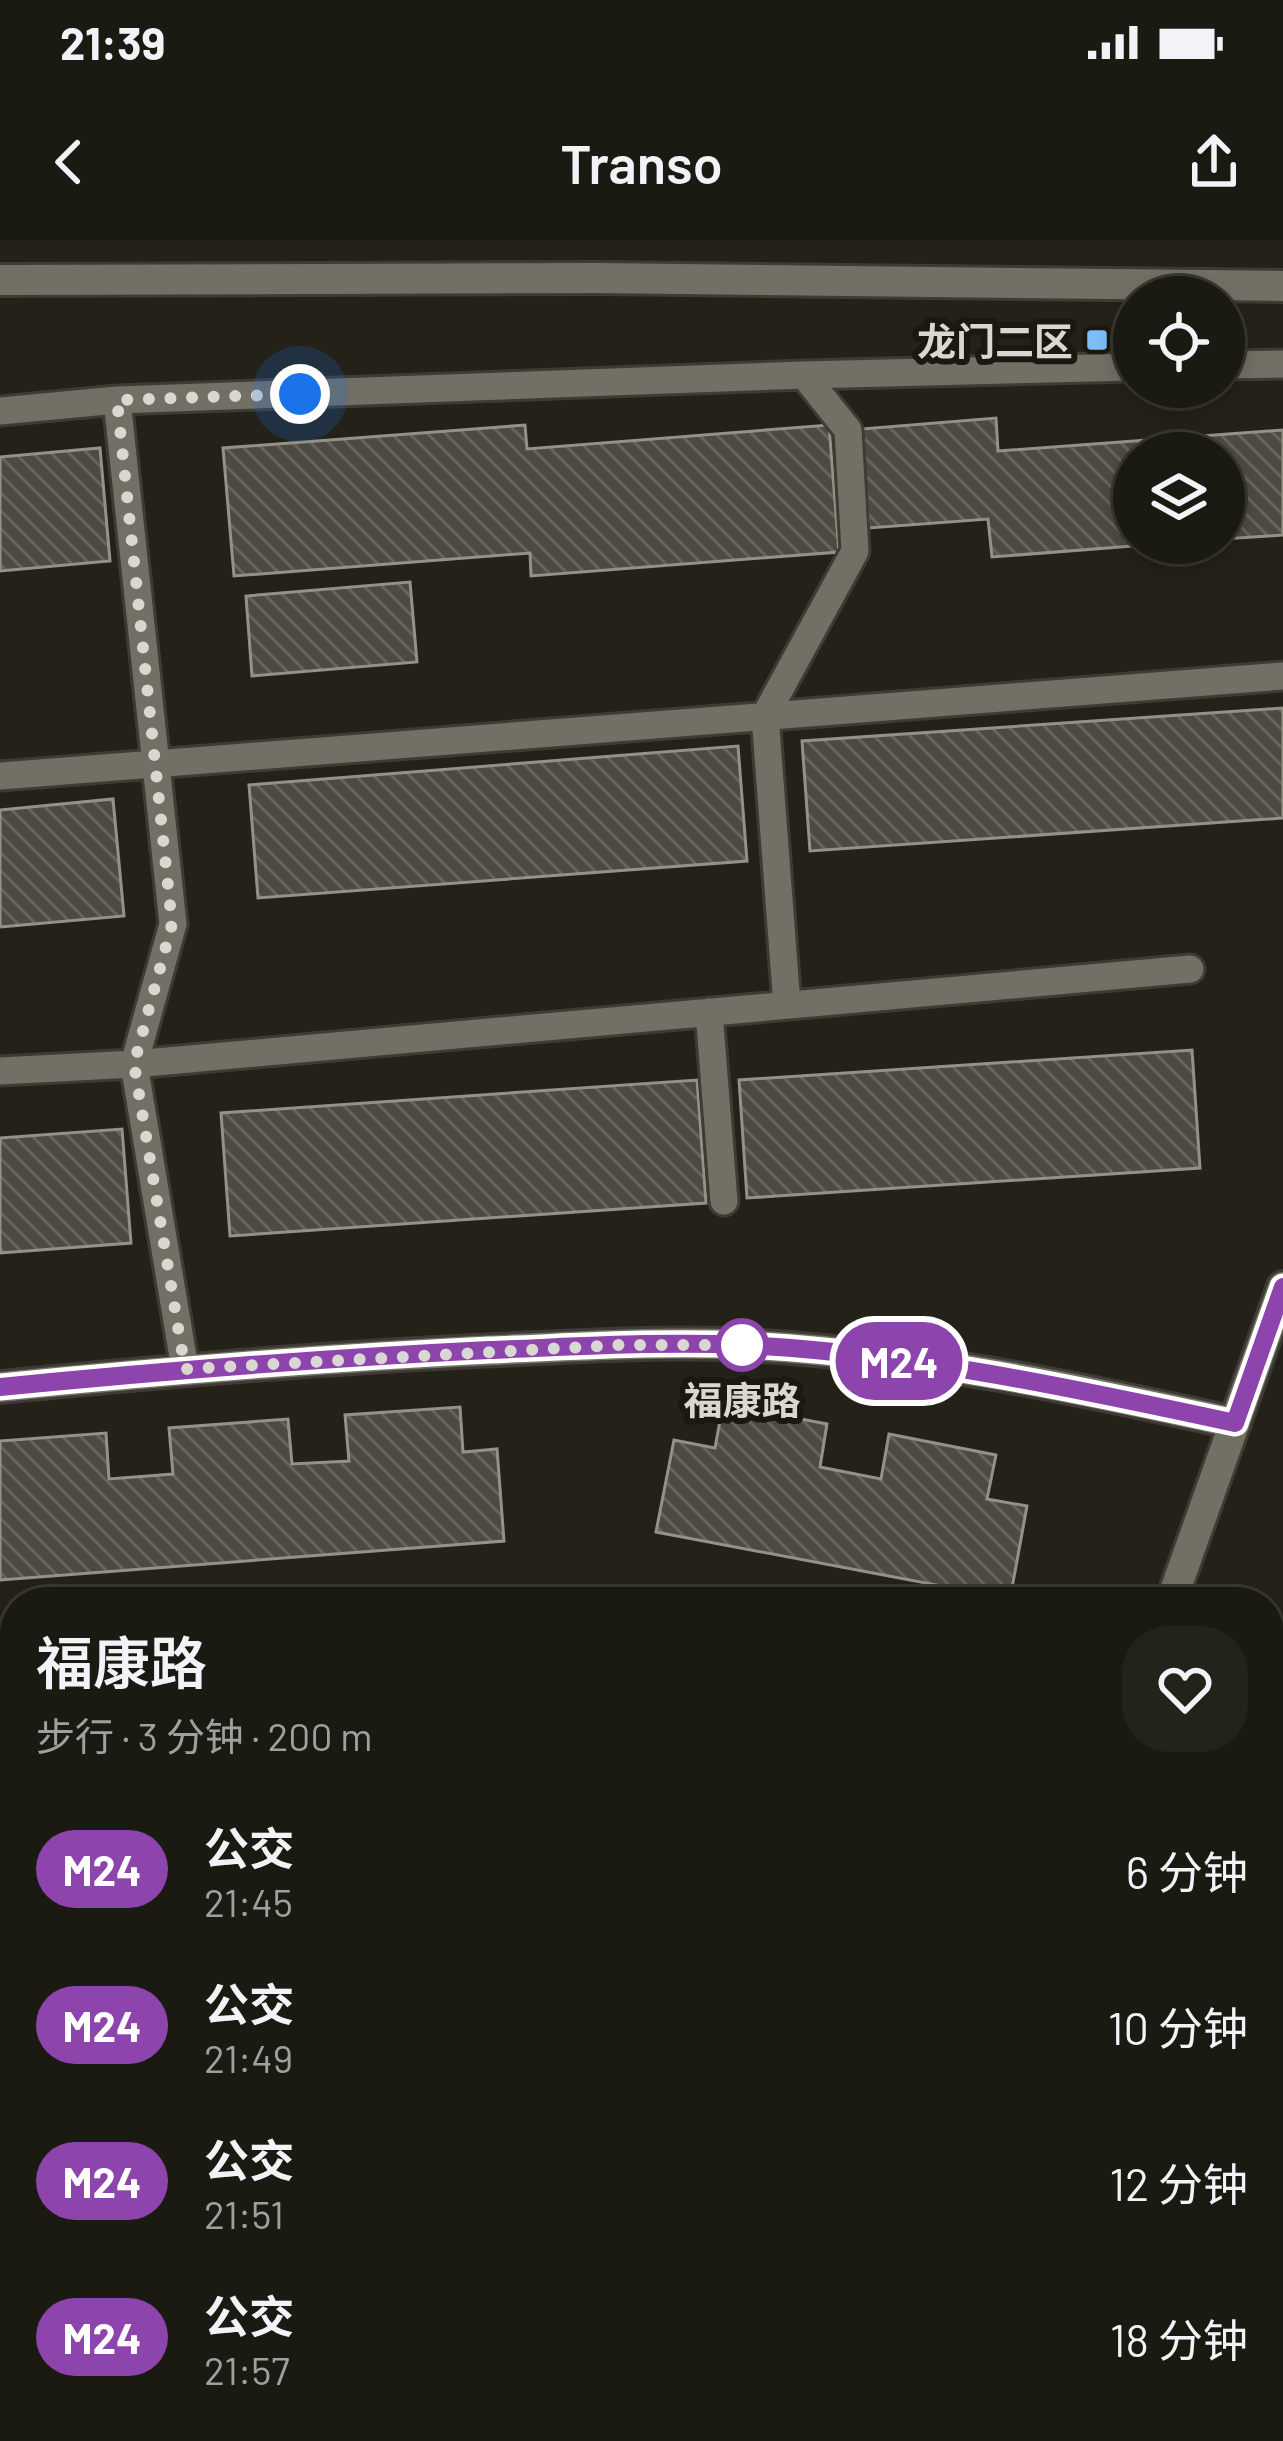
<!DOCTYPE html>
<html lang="zh">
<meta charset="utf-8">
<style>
:root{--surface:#1a1912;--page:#23221b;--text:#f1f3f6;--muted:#9fa09f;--line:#383832}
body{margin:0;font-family:Barlow,"Noto Sans SC",sans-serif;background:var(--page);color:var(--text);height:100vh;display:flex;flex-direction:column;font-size:45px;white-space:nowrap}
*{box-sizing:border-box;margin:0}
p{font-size:39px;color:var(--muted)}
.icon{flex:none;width:66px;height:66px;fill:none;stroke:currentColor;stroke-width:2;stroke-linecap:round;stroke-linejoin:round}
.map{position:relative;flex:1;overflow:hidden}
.details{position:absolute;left:0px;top:1347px;width:1284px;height:855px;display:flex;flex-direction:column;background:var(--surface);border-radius:48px 48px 0 0;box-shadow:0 6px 18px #0003,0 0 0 3px var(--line)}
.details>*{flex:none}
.badge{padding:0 24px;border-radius:39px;font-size:42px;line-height:78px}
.fabs{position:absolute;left:1113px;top:36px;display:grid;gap:24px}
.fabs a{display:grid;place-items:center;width:132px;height:132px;border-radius:50%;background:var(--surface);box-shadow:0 6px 18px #0003,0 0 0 3px var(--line);font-size:60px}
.you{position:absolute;width:60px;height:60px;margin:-30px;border:9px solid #fff;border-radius:50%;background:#1a73e8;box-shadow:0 0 0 18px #1a73e833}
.map>.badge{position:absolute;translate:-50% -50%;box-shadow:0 0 0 6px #fff}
.round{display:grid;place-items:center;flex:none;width:126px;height:126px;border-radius:48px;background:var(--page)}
.head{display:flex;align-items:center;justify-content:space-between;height:204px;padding:0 36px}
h1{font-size:57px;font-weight:600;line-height:90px}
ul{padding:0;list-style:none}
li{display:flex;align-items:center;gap:36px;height:156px;padding:0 36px}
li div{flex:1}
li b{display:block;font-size:45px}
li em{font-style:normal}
li .badge{min-width:132px;font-weight:700;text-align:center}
.status{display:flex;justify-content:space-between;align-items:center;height:84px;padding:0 60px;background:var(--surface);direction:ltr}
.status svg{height:33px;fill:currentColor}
header{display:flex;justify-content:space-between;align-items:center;height:156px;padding:0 36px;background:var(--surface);font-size:54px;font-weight:600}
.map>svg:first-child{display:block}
.building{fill:url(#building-back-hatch);stroke:#949286;stroke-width:3}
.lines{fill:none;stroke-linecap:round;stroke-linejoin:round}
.lane-casing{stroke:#3d3b35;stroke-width:33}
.street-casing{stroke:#3d3b35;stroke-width:36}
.secondary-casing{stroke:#3d3b35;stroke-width:36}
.lane{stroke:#726f64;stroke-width:27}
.street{stroke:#726f64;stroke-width:30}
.secondary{stroke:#726f64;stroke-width:30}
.line-casing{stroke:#fff;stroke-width:27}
.line{stroke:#8e44ad;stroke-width:18}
.walk{stroke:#d9d7d1;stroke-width:12;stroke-dasharray:0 21.6}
.poi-dot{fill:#7cbef9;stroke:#1a180f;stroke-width:4.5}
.stop-dot{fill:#fff;stroke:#8e44ad;stroke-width:6}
.labels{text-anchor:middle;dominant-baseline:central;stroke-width:12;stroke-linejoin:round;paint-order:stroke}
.poi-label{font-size:39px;font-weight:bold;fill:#d9d7d1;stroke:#1a180f;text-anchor:end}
.stop-label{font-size:39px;font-weight:bold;fill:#d9d7d1;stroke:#1a180f}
</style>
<div class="status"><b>21:39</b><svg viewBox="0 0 49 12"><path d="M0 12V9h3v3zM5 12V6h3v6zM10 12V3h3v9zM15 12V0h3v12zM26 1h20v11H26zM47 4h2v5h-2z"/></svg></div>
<header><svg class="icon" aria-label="back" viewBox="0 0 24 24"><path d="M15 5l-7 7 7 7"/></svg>Transo<svg class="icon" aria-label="share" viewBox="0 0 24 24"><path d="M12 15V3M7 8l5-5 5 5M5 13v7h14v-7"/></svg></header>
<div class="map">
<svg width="1283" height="2201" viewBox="0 0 1283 2201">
<defs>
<pattern id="building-back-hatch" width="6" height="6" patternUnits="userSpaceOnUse" patternTransform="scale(3)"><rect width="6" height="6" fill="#4d4b41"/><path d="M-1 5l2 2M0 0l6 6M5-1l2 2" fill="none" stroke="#66645b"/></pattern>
</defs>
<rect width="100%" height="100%" fill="#232118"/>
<path class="building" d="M996,178L998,211L1283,190V295L1224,299V213H1134V303H1171L992,317L988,279L869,288L861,189Z
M525,185L527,209L829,185L839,312L531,336L530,313L234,336L223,208Z
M100,208L110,321L0,331V217Z
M410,342L417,422L252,436L246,356Z
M1283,468V578L810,611L802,501Z
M738,506L747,621L258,658L249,545Z
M113,559L124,676L0,687V570Z
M1192,810L1200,928L747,958L739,840Z
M697,840L706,963L230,996L221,873Z
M122,889L131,1003L0,1013V898Z
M723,1164L827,1184L820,1227L881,1239L889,1194L996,1215L987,1259L1027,1266L1010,1359L656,1292L674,1200L715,1208Z
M460,1167L463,1212L497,1209L504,1301L0,1340V1201L106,1193L109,1239L173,1234L169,1188L288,1179L292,1224L349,1221L345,1175Z
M1269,1388L1283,1393V1461L1271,1494Z
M15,1512V1638L0,1640V1513Z
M1269,1656H1283V1781L1269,1782Z
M1283,1943V2030L1269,2031V1944Z
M0,1964H15V2095H0Z"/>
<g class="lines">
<g class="lane-casing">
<path id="lane" d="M1224,125L1283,124
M117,160L173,684L134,824L185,1129
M0,171L117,160L804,135L1134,127
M0,536L1283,436
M787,765L765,476L855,311L848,190L804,135
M709,772L724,961
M0,831L134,824L1190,729
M0,1470L15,1468
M1269,1530L1283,1529
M1269,1853H1283
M0,1891L15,1890
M327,2187V2201
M948,2187L959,2201"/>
</g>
<g class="street-casing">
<path id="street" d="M0,1147C166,1131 331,1117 498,1110C579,1106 661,1101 743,1105C909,1113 1073,1147 1235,1183
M1171,1362L1283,1047
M809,2201L821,2187"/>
</g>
<g class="secondary-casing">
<path id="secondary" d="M0,40L597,38L1283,46"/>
</g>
<use href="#lane" class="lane"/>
<use href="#street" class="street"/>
<use href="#secondary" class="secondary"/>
</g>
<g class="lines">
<g class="line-casing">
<path id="line" d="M0,1147C163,1131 325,1118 489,1110C573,1107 658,1101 743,1105C909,1113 1073,1148 1235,1183L1283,1047"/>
</g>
<use href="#line" class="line"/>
<path class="walk" d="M300,154L117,160L172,684L134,824L185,1129L619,1105H742"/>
</g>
<rect class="poi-dot" x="1085" y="88" width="24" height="24" rx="6"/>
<circle class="stop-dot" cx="742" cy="1105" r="24"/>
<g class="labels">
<g class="poi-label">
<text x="1073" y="100">龙门二区</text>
</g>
<g class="stop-label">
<text x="742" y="1159">福康路</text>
</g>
</g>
</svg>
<div class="fabs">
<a><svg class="icon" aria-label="locate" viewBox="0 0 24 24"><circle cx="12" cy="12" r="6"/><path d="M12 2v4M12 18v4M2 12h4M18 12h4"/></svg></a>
<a><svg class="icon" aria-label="layers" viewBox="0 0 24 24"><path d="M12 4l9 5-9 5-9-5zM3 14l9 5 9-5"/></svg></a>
</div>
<div class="you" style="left:300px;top:154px"></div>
<b class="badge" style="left:899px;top:1121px;background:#8e44ad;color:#fff">M24</b>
<section class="details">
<div class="head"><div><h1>福康路</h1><p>步行 · 3 分钟 · 200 m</p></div><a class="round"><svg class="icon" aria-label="heart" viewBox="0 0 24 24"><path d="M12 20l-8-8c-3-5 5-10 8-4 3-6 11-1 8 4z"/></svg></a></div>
<ul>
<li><span class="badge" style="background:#8e44ad;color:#fff">M24</span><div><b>公交</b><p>21:45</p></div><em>6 分钟</em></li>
<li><span class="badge" style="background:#8e44ad;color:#fff">M24</span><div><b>公交</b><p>21:49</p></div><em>10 分钟</em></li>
<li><span class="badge" style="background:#8e44ad;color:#fff">M24</span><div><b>公交</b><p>21:51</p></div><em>12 分钟</em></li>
<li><span class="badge" style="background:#8e44ad;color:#fff">M24</span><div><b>公交</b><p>21:57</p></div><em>18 分钟</em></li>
</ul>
</section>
</div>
